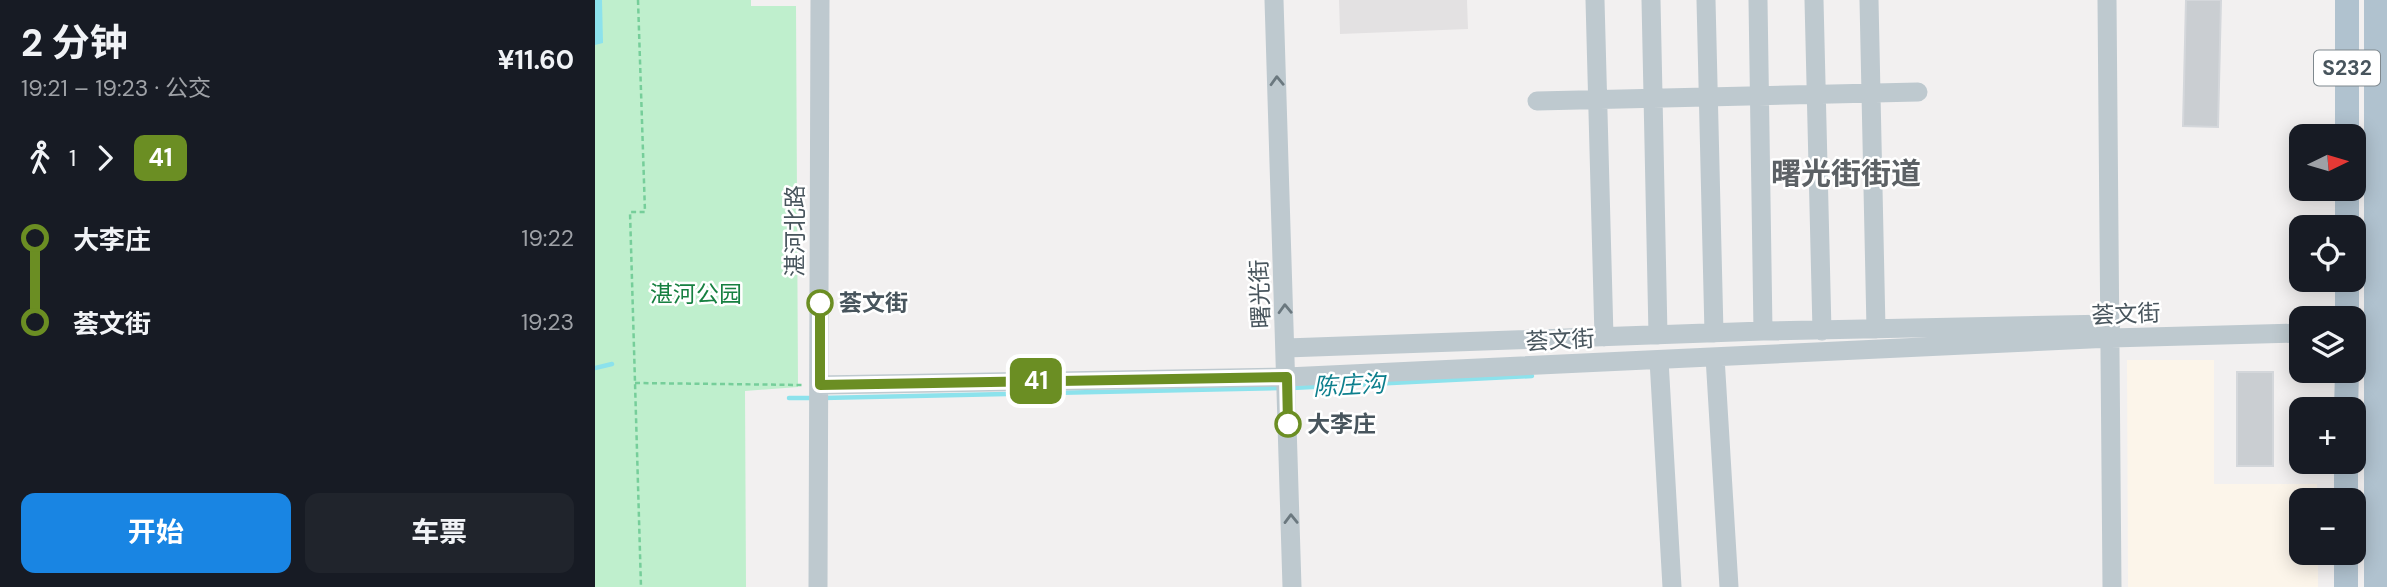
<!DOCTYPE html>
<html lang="zh">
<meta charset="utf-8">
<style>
:root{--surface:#171b24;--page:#20242c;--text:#f1f3f6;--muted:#9ea1a6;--accent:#1985e3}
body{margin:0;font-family:"DM Sans","Noto Sans SC",sans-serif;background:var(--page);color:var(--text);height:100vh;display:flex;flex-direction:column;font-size:26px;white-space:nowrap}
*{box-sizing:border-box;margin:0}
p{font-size:23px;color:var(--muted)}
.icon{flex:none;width:38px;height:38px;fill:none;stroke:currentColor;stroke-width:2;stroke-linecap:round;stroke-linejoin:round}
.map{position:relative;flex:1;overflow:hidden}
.details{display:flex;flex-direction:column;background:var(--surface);width:595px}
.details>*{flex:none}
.badge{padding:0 14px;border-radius:10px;font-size:24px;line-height:46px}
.needle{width:46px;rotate:85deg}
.tools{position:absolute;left:1694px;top:124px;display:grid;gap:14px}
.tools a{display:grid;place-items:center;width:77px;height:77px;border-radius:14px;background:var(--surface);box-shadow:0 4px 18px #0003;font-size:35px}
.map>.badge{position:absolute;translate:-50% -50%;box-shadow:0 0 0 4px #fff}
.legs{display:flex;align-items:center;gap:10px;height:77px;padding:0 21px;font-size:23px}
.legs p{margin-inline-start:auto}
.overview{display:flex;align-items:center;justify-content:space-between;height:119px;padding:0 21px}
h1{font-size:38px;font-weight:700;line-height:52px}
.button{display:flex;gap:14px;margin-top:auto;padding:14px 21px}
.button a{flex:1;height:80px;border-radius:14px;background:var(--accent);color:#fff;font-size:28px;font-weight:700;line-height:80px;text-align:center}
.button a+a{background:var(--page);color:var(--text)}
ul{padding:0 21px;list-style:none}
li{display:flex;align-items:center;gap:24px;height:84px;font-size:26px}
li i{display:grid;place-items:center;width:10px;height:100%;margin:0 9px;background:currentColor}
li i::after{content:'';width:18px;height:18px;margin:-9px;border:5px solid;border-radius:50%;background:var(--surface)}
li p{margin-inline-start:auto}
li:first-child i{background:linear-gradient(#0000 50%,currentColor 0)}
li:last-child i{background:linear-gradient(currentColor 50%,#0000 0)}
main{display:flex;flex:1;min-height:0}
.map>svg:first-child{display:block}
.commercial{fill:#fcf5ea}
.education{fill:#e3e1e2}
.green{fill:#bfefcd}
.water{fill:#8ce2ec}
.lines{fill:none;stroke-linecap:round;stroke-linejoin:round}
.stream{stroke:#8ce2ec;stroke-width:4.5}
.building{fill:#caced2;stroke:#d4d7db;stroke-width:2}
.path{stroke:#76ce9a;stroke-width:2.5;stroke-dasharray:5 3.5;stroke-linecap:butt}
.minor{stroke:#bec9cf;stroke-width:19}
.major{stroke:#b0c2cf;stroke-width:24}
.oneway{stroke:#6b787f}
.line-1-casing{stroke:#fff;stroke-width:16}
.line-1{stroke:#6b8e23;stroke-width:10}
.stop-1-dot{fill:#fff;stroke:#6b8e23;stroke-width:3.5}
.labels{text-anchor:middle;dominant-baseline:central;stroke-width:5;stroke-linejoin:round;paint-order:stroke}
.shield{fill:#fff;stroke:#7f888e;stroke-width:2}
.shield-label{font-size:21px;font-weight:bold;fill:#48555d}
.street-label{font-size:23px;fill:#48555d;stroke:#fff}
.park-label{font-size:23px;fill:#178041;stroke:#fff}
.stop-label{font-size:23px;font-weight:bold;fill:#48555d;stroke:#fff;text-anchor:start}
.water-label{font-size:24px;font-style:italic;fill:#0d7f8d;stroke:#fff}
.district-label{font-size:30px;font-weight:bold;fill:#5c6165;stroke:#fff}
</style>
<main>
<section class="details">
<div class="overview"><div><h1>2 分钟</h1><p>19:21 – 19:23 · 公交</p></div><b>¥11.60</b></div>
<div class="legs"><svg class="icon" aria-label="walk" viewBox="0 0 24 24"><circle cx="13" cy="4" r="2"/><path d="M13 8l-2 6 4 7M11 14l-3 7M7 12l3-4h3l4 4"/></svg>1<svg class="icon" aria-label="forward" viewBox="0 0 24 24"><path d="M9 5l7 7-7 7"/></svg><b class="badge" style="background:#6b8e23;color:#fff">41</b></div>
<ul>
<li><i style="color:#6b8e23"></i><b>大李庄</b><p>19:22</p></li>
<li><i style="color:#6b8e23"></i><b>荟文街</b><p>19:23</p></li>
</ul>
<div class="button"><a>开始</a><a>车票</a></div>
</section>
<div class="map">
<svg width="1792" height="587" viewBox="0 0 1792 587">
<rect width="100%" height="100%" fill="#f2f0f0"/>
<path class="commercial" d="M1532,360H1619V484H1722V500H1706V553H1723V587H1533Z"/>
<path class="education" d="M744,0H872L873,29L745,34Z"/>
<path class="green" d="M0,0H156V6H201L203,387L150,391L151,587H0Z"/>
<path class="water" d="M0,0H7L8,43L0,45Z"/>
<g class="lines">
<path class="stream" d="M0,368L17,364
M697,388L937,376
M194,398H219
M228,398L684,388"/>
</g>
<path class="building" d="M1591,0H1626L1623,127L1588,126Z
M1642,372H1678V466H1642Z"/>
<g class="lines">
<path class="path" d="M43,0L50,212H35L46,587
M40,383L208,385"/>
<path class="minor" d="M679,0L697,587
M1000,0L1009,337
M1056,0L1063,335
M1111,0L1119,333
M1163,0L1168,331
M1219,0L1227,331
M1274,0L1281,329
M1512,0L1517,587
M942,101L1323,92
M1759,332L1780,331
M691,348L1168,331L1516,324
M1120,357L1134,587
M1064,360L1077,587
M225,385L692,377L1516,338L1706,333
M223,587L225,0"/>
<path class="major" d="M1781,0V587
M1752,136V0
M1752,228V189
M1752,318V280
M1751,410L1752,371
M1751,500V462
M1751,587V553"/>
</g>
<defs><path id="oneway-chevron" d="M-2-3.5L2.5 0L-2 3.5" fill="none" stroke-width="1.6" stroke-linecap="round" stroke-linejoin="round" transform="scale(1.75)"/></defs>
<g class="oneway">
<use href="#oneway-chevron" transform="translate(682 81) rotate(-92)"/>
<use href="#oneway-chevron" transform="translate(690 309) rotate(-92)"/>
<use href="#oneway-chevron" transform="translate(696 519) rotate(-91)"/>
</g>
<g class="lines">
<g class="line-1-casing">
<path id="line-1" d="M225,303V385L692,377L693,424"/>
</g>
<use href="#line-1" class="line-1"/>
</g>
<g class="stop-1-dot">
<circle cx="225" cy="303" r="12"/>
<circle cx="693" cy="424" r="12"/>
</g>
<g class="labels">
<rect class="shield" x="1719" y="50.5" width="66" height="35" rx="5"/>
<g class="shield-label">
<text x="1752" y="68">S232</text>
</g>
<g class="street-label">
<text transform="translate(200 231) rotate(-90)">湛河北路</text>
<text transform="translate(665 294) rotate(-92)">曙光街</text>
<text transform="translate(1531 314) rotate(-2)">荟文街</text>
<text transform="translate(965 340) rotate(-3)">荟文街</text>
</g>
<g class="park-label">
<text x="101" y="294">湛河公园</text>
</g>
<g class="stop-label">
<text x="244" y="303">荟文街</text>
<text x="712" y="424">大李庄</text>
</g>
<g class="water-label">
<text transform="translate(754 385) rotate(-3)">陈庄沟</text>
</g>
<g class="district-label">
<text x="1251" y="173">曙光街街道</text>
</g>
</g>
</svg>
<div class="tools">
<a><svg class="needle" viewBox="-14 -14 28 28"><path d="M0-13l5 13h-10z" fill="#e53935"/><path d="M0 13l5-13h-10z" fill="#9ea1a6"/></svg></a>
<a><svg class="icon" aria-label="locate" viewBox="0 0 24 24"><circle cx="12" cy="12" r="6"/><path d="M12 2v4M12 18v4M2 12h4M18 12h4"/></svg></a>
<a><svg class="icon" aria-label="layers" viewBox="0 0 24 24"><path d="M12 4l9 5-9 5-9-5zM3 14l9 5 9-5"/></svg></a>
<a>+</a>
<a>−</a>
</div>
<b class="badge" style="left:441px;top:381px;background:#6b8e23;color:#fff">41</b>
</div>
</main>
